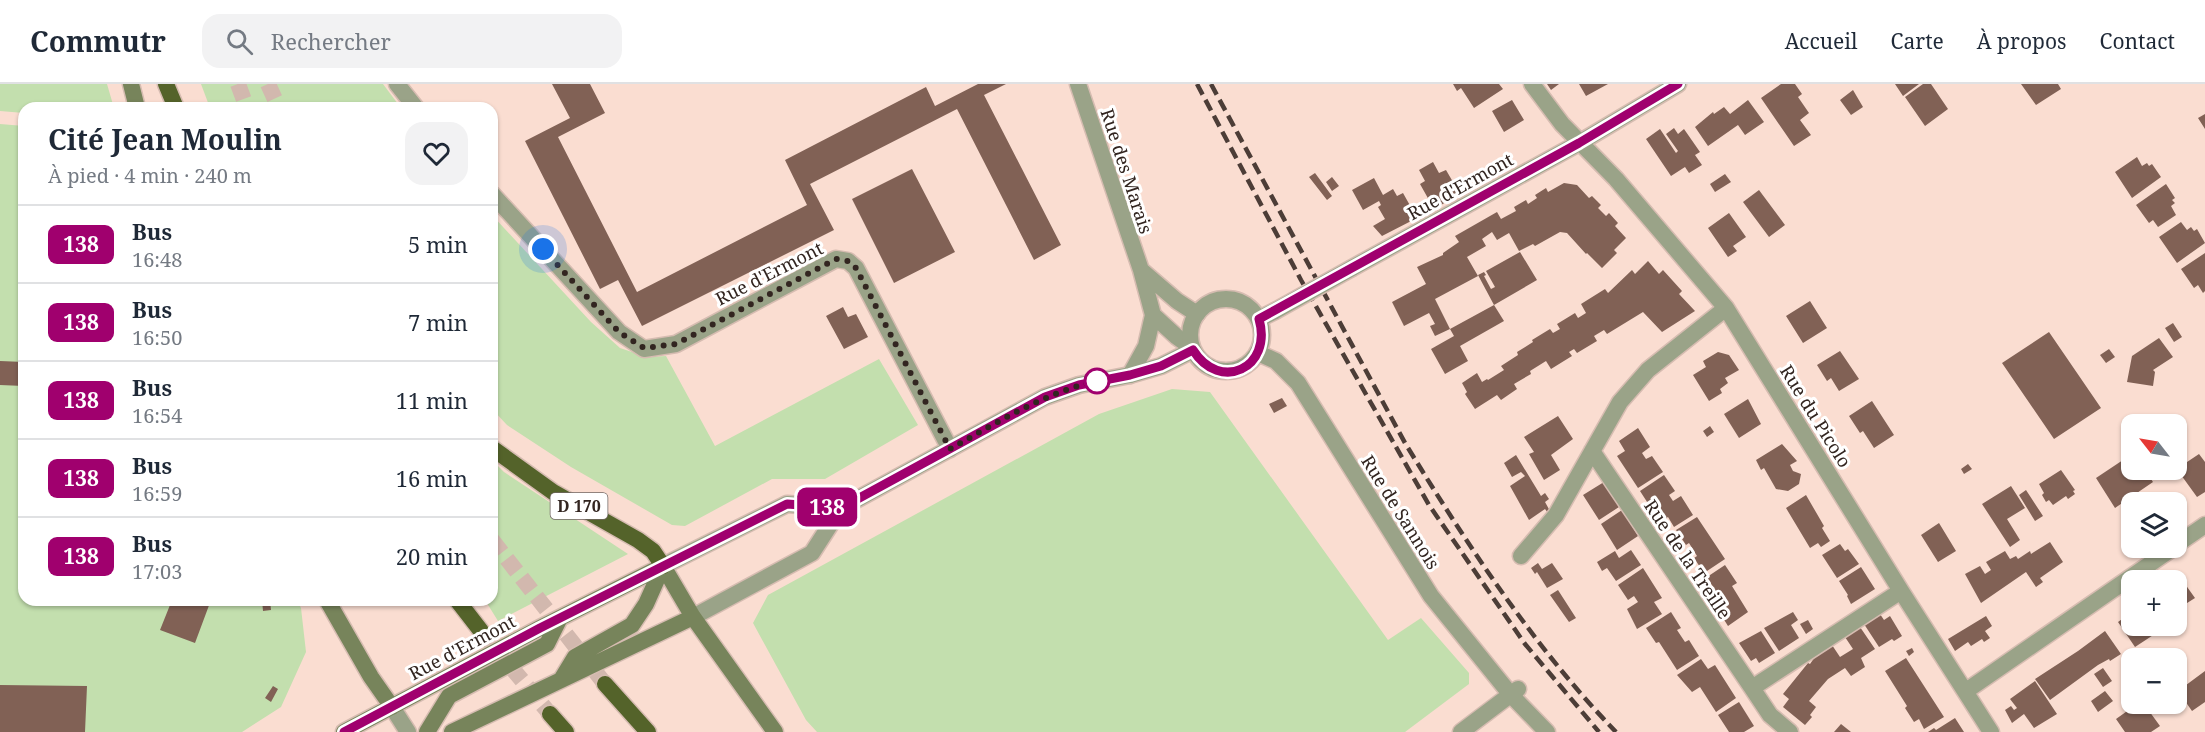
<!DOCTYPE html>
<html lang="fr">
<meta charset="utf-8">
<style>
:root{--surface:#fff;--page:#f2f2f3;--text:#1f2937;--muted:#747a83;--line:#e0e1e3}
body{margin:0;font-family:"Noto Serif",serif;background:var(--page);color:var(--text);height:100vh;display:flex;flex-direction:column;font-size:22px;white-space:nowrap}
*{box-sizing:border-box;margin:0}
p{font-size:20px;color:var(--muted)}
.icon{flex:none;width:33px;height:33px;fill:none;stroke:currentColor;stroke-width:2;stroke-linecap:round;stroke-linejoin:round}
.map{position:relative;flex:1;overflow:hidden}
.side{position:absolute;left:18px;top:18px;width:480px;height:504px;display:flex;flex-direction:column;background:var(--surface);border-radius:18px;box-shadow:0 2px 4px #0004}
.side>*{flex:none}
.badge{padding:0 12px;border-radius:9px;font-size:21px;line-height:39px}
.needle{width:39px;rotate:301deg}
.controls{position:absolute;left:2121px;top:330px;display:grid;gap:12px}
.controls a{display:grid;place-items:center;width:66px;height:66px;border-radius:12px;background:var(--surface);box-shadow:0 2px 4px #0004;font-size:30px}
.you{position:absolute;width:30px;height:30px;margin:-15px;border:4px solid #fff;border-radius:50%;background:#1a73e8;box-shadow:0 0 0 9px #1a73e833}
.map>.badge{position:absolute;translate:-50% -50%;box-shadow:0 0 0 3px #fff}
.round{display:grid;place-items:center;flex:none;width:63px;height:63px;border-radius:18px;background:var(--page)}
.summary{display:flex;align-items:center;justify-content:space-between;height:102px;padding:0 30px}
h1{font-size:28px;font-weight:700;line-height:45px}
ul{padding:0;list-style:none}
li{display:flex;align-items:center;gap:18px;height:78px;padding:0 30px;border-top:2px solid var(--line)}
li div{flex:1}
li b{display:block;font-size:22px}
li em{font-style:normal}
li .badge{min-width:66px;font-weight:700;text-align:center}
header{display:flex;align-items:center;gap:36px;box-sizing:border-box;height:84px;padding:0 30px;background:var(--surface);border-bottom:2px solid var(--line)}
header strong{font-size:28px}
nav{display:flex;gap:33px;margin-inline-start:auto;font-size:21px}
.search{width:420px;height:54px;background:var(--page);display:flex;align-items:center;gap:15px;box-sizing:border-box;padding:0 21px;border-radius:18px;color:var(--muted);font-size:22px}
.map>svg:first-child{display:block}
.green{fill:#c3dfae}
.building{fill:#816155}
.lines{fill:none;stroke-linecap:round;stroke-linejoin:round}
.trunk-tunnel{stroke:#d2b8ae;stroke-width:16;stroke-dasharray:16 8;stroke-linecap:butt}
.minor-casing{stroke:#d6bcb1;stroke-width:19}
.tertiary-casing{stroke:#d6bcb1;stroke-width:19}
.secondary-casing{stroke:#d6bcb1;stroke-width:19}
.trunk-casing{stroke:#d6bcb1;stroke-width:19}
.minor{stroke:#9aa388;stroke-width:16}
.tertiary{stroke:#9aa388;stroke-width:16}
.secondary{stroke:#77845b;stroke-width:16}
.trunk{stroke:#54632a;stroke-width:16}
.rail{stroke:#4c3d37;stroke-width:4.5;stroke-dasharray:12 6;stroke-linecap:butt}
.minor-bridge-casing{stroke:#d6bcb1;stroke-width:19;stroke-linecap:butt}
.minor-bridge{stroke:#9aa388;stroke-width:16}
.line-casing{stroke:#fff;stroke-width:14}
.line{stroke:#a0006e;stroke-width:9}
.walk{stroke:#322520;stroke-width:6;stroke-dasharray:0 10.8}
.stop-dot{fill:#fff;stroke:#a0006e;stroke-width:3}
.labels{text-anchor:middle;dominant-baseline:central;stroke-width:6;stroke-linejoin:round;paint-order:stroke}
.shield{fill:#fff;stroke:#706663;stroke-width:1.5}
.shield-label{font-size:16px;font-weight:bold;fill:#322520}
.street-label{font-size:18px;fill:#322520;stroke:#fff}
</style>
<header>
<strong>Commutr</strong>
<div class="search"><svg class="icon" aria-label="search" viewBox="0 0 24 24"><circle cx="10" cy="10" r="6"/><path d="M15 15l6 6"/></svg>Rechercher</div>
<nav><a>Accueil</a><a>Carte</a><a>À propos</a><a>Contact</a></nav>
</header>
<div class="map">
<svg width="2205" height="648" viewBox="0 0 2205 648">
<rect width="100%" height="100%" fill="#faddd1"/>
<path class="green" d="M0,0H107L114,24H24V29L0,27Z
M201,0H383L401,24H210Z
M0,40L24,42V516H297L301,524L306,568L281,623L242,648H0Z
M492,131L591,238L620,264L647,273L666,272L715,362L879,275L918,341L825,395H772L685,442L672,441L571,383L507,341L492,325Z
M1172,305L1210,308L1388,556L1421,534L1469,589V600L1405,648H817L806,636L753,539L768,511L1099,330Z
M492,376L504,388L628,470L498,537L485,516H492Z"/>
<path class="building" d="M552,0H590L605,29L558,53L637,208L807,121L785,76L926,3L935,22L978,0H1006L984,11L1061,161L1034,176L957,25L810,100L834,146L642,242L618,196L600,205L525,57L570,34Z
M1453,0H1499L1503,5L1474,24L1461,4L1457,7Z
M1547,0H1559L1551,6Z
M1579,0H1608L1586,12Z
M1781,0H1795L1802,10L1798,13L1809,29L1800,36L1811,51L1794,62L1761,14Z
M1895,0H1919L1903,12Z
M1923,0H1931L1948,25L1925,42L1905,13Z
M2021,0H2058L2061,5L2036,21Z
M1853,6L1863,23L1851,31L1840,16Z
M1512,16L1524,36L1504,48L1492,27Z
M1748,16L1764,38L1745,51L1738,41L1708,62L1695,43L1713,28L1714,30L1724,23L1730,30Z
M2205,30V45L2198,34Z
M1674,44L1678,50L1684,45L1700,68L1695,71L1702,81L1689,89L1685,83L1671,92L1646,55L1660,45L1676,69L1678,67L1666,50Z
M2137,73L2142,82L2147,79L2149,82L2152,80L2161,93L2132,114L2115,88Z
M1433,78L1439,89L1446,86L1460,110L1434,125L1420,100L1425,97L1419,86Z
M912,85L955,168L894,199L852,115Z
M1315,89L1332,112L1327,116L1309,93Z
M1725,90L1731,98L1715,108L1710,100Z
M1332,93L1339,102L1332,107L1326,98Z
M1374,94L1383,111L1393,105L1397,112L1403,109L1417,134L1382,152L1373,142L1385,135L1378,123L1381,121L1379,117L1363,126L1352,106Z
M1564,99L1577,101L1589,114L1592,112L1601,121L1598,124L1606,132L1609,129L1618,139L1615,142L1626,154L1614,166L1617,169L1602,184L1587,169L1586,170L1567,149L1560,148L1535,162L1533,160L1519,167L1509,149L1497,156L1492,148L1482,155L1486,162L1467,173L1478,192L1435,215L1450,245L1435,252L1430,242L1435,240L1429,229L1404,242L1392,218L1426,200L1417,183L1443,171V169L1459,158L1455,152L1497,128L1501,135L1516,127L1514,123L1526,116L1528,120L1537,114L1535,111L1546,104L1548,108Z
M2166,100L2175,114L2172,116L2175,119L2171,122L2176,131L2158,143L2153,136L2149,139L2136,121Z
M1759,106L1785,141L1769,153L1743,118Z
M1729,129L1746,153L1733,162L1737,167L1728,173L1708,144Z
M2181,138L2187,146L2191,143L2194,147L2197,145L2205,159L2177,179L2159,153Z
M1520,168L1537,196L1494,221L1478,191L1484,188L1486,191L1484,192L1491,205L1495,203L1486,187Z
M2205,169V207L2203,209L2198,201L2194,204L2181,185Z
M1648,177L1659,190L1663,186L1682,207L1679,210L1695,227L1662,248L1643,228L1607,250L1604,246L1594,252L1597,257L1577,269L1574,265L1569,268L1572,272L1551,285L1546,277L1530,287L1531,290L1514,300L1517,305L1501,316L1497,311L1475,325L1465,310L1467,308L1462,299L1477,289L1482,298L1487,295L1488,296L1504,286L1501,282L1518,271L1517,268L1533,258L1532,256L1550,245L1553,249L1560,245L1557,240L1575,229L1578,234L1586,229L1581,220L1605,205L1608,209L1632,186L1635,190Z
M1810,217L1827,244L1803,259L1786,232Z
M1494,221L1504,237L1460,262L1468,277L1445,290L1431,265L1454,252L1450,245Z
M843,223L848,233L856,230L868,253L844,265L826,232Z
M2173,239L2182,253L2174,258L2165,244Z
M2049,248L2101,324L2054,355L2002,279Z
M2159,254L2173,273L2153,286L2155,288L2153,302L2127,298L2132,272Z
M2109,265L2115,273L2106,279L2100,271Z
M1840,267L1859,295L1839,307L1831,294L1827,297L1817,281Z
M1718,268L1729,271L1739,286L1725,294L1728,299L1720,305L1722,309L1709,317L1693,291L1706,283L1703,277Z
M0,277L24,278V302L0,301Z
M1282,314L1287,322L1274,329L1269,320Z
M1748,315L1761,340L1739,354L1724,330Z
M1872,317L1894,351L1874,364L1863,347L1860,349L1849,332Z
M1558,332L1573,355L1551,371L1560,386L1544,396L1529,370L1534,368L1524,353Z
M1710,342L1714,348L1707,353L1703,347Z
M1638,344L1650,363L1642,369L1646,375L1652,372L1663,388L1638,404L1617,372L1625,367L1619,357Z
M1782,360L1797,377L1790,381L1793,387L1801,390L1799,400L1788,407L1776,405L1764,384L1761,386L1756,376Z
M2132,370V386H2145L2153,398L2115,424L2096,394Z
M2199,370L2205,378V408L2197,413L2176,384V380L2181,377L2184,380Z
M1516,371L1541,412L1545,409L1549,415L1545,418L1550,427L1548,429L1545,425L1529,436L1510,402L1525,392L1521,388L1512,393L1504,379Z
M1968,380L1972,385L1964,390L1961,385Z
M2061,386L2075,406L2073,407L2075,410L2068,415L2066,412L2053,421L2049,416L2046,418L2042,411L2044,409L2039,400Z
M1664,391L1675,407L1669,411L1673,417L1681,412L1693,431L1674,443L1668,433L1660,438L1640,407Z
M1604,398L1619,423L1599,436L1583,411Z
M2011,402L2025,424L2007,435L2020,456L2010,463L1982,420Z
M2026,406L2043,432L2035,437L2019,411Z
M1806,411L1824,442L1822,444L1830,457L1821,463L1818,459L1810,464L1786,424Z
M1622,426L1638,452L1617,466L1601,440Z
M1697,433L1725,475L1704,489L1694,474L1697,472L1689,459L1686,461L1676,446Z
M1939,439L1956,467L1938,478L1921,451Z
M2050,458L2063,478L2040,494L2043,498L2036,503L2026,488L1981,519L1965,490L1980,482L1985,490L1991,486L1986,478L2005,467L2010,475L2016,472L2018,475L2030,467L2031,470Z
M1840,460L1845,467L1848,465L1859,480L1837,494L1822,471Z
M1631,466L1641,481L1616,497L1607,484L1602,487L1597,478L1615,467L1619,474Z
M1538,479L1542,485L1552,479L1563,495L1547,504L1537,488L1535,490L1531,484Z
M1725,481L1737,499L1732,502L1748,528L1728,542L1706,507L1713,503L1707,493Z
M1861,483L1875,505L1851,520L1847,512L1848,511L1839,497Z
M1643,484L1662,514L1654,518L1662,530L1637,545L1627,525L1638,518L1634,512L1628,516L1618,501Z
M2180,493L2195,514L2176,526V496Z
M1558,506L1576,534L1569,538L1550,511Z
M172,516H211L195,559L160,546Z
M262,516H270L271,526L263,527Z
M1671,528L1681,544L1677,546L1685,558L1689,556L1699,572L1677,586L1659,558L1656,559L1646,544Z
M1793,528L1798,536L1791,541L1799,554L1779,567L1764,544Z
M2132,528V542H2167L2135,563L2118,538Z
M1880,530L1884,536L1890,532L1902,552L1894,557L1892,555L1879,563L1864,540Z
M1986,532L1992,542L1985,547L1990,554L1984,558L1982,555L1971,562L1968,558L1955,567L1948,555Z
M1808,536L1813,545L1806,550L1800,540Z
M1860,543L1875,565L1861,574L1865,583L1851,592L1845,584L1828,595L1809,617L1816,623L1810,631L1812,633L1805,641L1783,623L1789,615L1783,610L1808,579L1810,580L1817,570L1832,561L1840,573L1853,565L1845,553Z
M1761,547L1775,569L1759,579L1756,574L1751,577L1739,559Z
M2105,547L2121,570L2110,577L2109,575L2098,581L2050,616L2035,595L2078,567Z
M1912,564L1914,568L1909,572L1906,567Z
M1906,574L1944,633L1924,645L1919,635L1914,638L1905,624L1907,622L1885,587Z
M1701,575L1708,585L1715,581L1736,614L1716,628L1700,603L1692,608L1677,591Z
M2103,584L2112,597L2103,603L2094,590Z
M2205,587V618L2192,627L2178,607Z
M2035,597L2057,630L2034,644L2024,630L2012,639L2005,626L2011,622L2014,626L2017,624L2010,615Z
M0,601L87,602L85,648H0Z
M273,602L278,605L271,618L265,614Z
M2105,607L2113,617L2098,628L2091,617Z
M1739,618L1754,642L1744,648H1729L1718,631Z
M2137,620H2144L2160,642L2151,648H2125L2116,635Z
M1955,634L1964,648H1928L1934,644L1936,646Z
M1841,640L1851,648H1834Z"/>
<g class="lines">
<path class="trunk-tunnel" d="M238,0L247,24
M268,0L279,24
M492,456L605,600
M481,547L550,630"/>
<g class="minor-casing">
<path id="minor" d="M397,0L416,24
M1078,0L1141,186L1153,231L1146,262L1130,291
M1532,0L1562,40L1616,95L1726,224L1901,507L1991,648
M492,110L619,248L644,265L676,260L836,175L848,177L856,184L950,365
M1352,184L1579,59L1678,0
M1141,186L1177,217L1197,230
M1153,231L1177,253L1191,263
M1259,235L1275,227
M1258,269L1276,277L1298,299L1431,512L1511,611L1547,648
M1592,367L1752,604L1770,631L1790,648
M2176,461L2205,441
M1521,472L1556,431L1620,318L1648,286L1726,224
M1752,604L1901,507
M1966,607L2173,464
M1461,648L1518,605"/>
</g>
<g class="tertiary-casing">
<path id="tertiary" d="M1190 251a36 36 0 1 1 72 0a36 36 0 1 1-72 0Z
M663,482L787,420L841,424
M693,533L812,469L841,424L1045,313L1079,301L1130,291L1161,282L1193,266
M392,623L408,648"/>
</g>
<g class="secondary-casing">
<path id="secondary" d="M131,0L137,24
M663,482L693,533L775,648
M327,516L371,593L392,623
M561,596L575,573L632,541L646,520L663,482
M344,648L540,544L663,482
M427,648L449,612L547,560L560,534
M452,648L693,533"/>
</g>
<g class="trunk-casing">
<path id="trunk" d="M166,0L176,24
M492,364L553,408L638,456L653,467L663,482
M457,516L481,547
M605,600L648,648
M550,630L566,648"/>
</g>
<use href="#minor" class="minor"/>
<use href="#tertiary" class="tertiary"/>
<use href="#secondary" class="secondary"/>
<use href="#trunk" class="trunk"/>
<path class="rail" d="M1197,0L1301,196L1429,421L1525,560L1599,648
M1211,0L1405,359C1467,460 1533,562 1616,648"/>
<g class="minor-bridge-casing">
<path id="minor-bridge" d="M1275,227L1352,184"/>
</g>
<use href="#minor-bridge" class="minor-bridge"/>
</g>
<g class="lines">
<g class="line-casing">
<path id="line" d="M344,648L540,544L787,420L841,424L1045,313L1079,301L1130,291L1161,282L1193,266C1220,309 1273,284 1259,235L1579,59L1678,0"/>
</g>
<use href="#line" class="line"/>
<path class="walk" d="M543,165L619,248L644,264L676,260L836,175L848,177L856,184L950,365C998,338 1044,309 1097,297"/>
</g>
<circle class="stop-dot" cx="1097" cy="297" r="12"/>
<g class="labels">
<rect class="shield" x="550.5" y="409" width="57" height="26" rx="4.5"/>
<g class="shield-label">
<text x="579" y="422">D 170</text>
</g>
<g class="street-label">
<text transform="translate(1127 87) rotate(72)">Rue des Marais</text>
<text transform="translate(1460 102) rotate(-29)">Rue d'Ermont</text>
<text transform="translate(769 189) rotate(-27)">Rue d'Ermont</text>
<text transform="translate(1816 332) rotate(58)">Rue du Picolo</text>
<text transform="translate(1401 428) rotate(58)">Rue de Sannois</text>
<text transform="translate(1688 475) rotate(56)">Rue de la Treille</text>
<text transform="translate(462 563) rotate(-28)">Rue d'Ermont</text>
</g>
</g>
</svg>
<div class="controls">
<a><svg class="needle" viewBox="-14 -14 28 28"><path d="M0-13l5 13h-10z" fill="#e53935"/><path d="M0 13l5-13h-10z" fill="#747a83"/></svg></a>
<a><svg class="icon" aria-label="layers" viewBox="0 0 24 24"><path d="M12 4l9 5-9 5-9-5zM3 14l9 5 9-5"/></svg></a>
<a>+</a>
<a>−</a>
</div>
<div class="you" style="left:543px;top:165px"></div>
<b class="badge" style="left:827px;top:423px;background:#a0006e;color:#fff">138</b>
<section class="side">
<div class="summary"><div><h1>Cité Jean Moulin</h1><p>À pied · 4 min · 240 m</p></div><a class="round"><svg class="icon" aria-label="heart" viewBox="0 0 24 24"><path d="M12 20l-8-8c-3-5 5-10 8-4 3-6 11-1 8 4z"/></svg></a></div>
<ul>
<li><span class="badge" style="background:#a0006e;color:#fff">138</span><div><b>Bus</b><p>16:48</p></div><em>5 min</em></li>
<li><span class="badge" style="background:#a0006e;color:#fff">138</span><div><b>Bus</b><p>16:50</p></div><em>7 min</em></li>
<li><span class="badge" style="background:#a0006e;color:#fff">138</span><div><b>Bus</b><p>16:54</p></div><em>11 min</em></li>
<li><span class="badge" style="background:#a0006e;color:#fff">138</span><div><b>Bus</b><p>16:59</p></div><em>16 min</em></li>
<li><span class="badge" style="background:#a0006e;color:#fff">138</span><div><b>Bus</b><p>17:03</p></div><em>20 min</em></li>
</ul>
</section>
</div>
